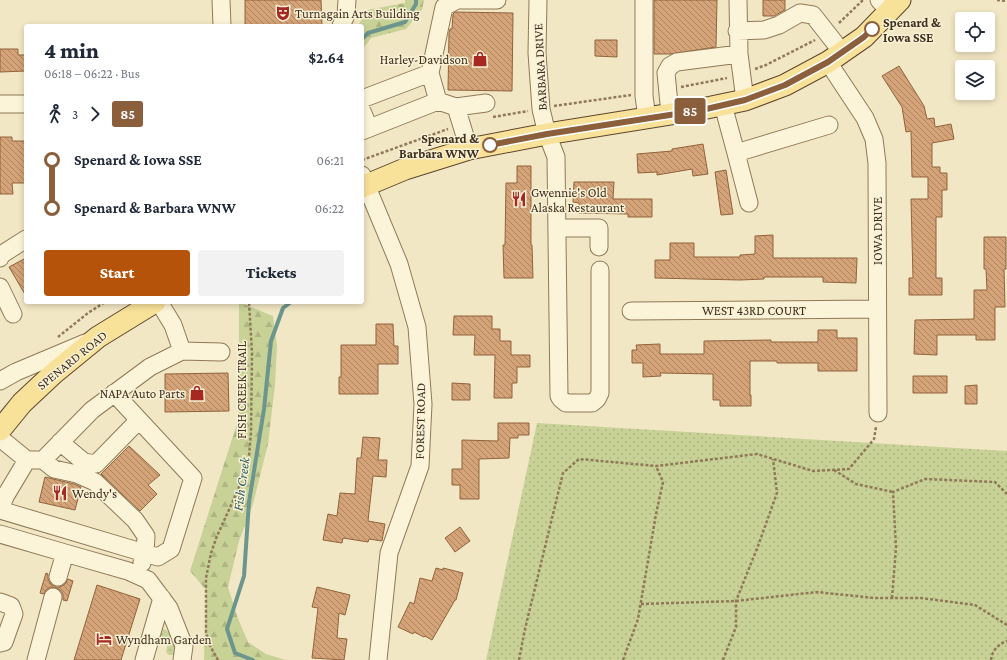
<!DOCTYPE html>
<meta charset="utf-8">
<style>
:root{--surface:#fff;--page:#f2f2f3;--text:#1f2937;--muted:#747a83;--accent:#b45309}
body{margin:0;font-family:"Crimson Pro",serif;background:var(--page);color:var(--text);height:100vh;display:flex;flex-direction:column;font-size:15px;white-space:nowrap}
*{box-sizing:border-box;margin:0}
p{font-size:13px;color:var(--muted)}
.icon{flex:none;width:22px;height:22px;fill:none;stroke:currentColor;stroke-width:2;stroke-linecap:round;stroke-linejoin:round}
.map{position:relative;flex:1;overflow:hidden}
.side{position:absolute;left:24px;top:24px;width:340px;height:280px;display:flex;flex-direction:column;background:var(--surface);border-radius:4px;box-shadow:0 2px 6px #0003}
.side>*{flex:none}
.badge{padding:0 8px;border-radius:3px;font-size:14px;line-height:26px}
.buttons{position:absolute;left:955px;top:12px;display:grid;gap:8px}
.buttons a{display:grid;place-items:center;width:40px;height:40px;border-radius:4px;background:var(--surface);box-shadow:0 2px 6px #0003;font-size:20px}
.map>.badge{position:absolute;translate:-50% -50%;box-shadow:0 0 0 2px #fff}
.legs{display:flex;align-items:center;gap:6px;height:44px;padding:0 20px;font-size:13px}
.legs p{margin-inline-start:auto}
.summary{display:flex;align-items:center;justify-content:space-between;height:68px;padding:0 20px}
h1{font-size:22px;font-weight:800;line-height:30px}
.action{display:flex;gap:8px;margin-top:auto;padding:8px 20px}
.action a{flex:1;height:46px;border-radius:4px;background:var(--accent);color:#fff;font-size:16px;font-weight:800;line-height:46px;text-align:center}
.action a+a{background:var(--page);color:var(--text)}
ul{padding:0 20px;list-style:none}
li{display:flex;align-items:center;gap:14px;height:48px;font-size:15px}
li i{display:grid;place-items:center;width:6px;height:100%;margin:0 5px;background:currentColor}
li i::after{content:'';width:10px;height:10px;margin:-5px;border:3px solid;border-radius:50%;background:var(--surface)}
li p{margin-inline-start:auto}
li:first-child i{background:linear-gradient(#0000 50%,currentColor 0)}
li:last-child i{background:linear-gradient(currentColor 50%,#0000 0)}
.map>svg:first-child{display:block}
.grass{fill:url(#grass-dots)}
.forest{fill:url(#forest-firs)}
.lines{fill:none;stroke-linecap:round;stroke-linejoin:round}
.stream{stroke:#6c958d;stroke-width:4}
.building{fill:url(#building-back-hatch);stroke:#91633c}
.minor-casing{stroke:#907958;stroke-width:19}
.major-casing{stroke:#5d462d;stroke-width:23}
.path{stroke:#907958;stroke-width:2.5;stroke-dasharray:3 2;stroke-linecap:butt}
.minor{stroke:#fcf4d9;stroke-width:17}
.major{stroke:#f8e199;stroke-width:21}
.line-1-casing{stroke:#fff;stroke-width:9}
.line-1{stroke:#8b5e3c;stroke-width:6}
.stop-1-dot{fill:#fff;stroke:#8b5e3c;stroke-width:2}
.labels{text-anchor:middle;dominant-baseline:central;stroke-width:3;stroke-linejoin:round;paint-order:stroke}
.poi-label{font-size:13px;fill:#3e2f1e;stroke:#f9f1d5;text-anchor:start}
.stop-label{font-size:13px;font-weight:bold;fill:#3e2f1e;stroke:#f9f1d5;text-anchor:start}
.street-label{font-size:13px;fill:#3e2f1e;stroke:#f9f1d5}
.water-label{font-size:14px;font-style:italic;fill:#2c5f5f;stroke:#f9f1d5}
</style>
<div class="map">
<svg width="1007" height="660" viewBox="0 0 1007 660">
<defs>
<pattern id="grass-dots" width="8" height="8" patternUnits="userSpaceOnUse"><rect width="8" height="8" fill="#c8d297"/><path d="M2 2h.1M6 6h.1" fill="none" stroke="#adb582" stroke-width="1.8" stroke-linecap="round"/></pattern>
<pattern id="forest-firs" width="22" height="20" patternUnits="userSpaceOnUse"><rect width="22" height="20" fill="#c8d297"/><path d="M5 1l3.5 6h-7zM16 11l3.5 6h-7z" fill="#adb582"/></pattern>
<pattern id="building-back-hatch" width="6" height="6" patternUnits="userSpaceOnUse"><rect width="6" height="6" fill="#d4a377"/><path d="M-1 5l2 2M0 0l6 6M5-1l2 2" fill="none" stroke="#ad8561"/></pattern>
</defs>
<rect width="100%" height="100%" fill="#f2e7c4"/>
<path class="grass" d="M537,423L1007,451V660H486Z
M160,629H164L171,634L177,651L174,655H169L166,652L168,642L158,639Z"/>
<path class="forest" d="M405,0H424L422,10L406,29L371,38L362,50V26H358L367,10L405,3Z
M239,302L273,316L277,346L275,385L268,444L253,504L239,541L228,587L237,616L248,642L266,654L286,660H204L206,590L190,571L239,417Z"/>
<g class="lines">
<path class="stream" d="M362,39L368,33L405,22L416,4V0
M253,660L235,653L227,629L244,576L249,502L264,409L271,341L283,308L291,302"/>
</g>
<path class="building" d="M245,0H321L322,26H245Z
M654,0H717L716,47L671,54H654Z
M763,0H785V10L774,16H763Z
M455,12L513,13L512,91L448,90L449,33L450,29H452L453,14Z
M595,40H617V57L595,56Z
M0,49H18V55H26V71L0,72Z
M899,66L924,106L927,119L934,118L935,127L951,124L954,139L932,143V167H940V173H947V190H942V217H936V278H942V295H909V278H913L911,199H928V177H912L911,131L906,132L902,107L882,76Z
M0,137H12V141H26V183H12L13,194H0Z
M703,144L708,174L693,176L692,169L657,175V172L638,173L637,154L672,151V149Z
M517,166H531V245H532L533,278H504L503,245H505L506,183H517Z
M726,170L733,214L721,215L715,172Z
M574,182H614L613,199H652V217H628V214L579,213V203L573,202Z
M773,235V258H857L856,283L823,282V277H764V279L740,280L655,278V260H670V243H694V257H740V255L755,254V236Z
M984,237H1006V269H1004L1005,307H995V340H976V335H937V355L914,354L915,320L974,319V290H987L986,269H984Z
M26,258V296L9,267Z
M454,316H492V329H500V341H511V355H530V367H517V383H512V398H494L495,355H474L475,335H453Z
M376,324H393L394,346H398V364H378V394H339V377H341V345H376Z
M818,330H837V338H857V371H818V363H777V361H750V395H751V406H720V400H713V374L660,373L661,376L643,377V363H632V350H637L636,345L660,344V354H704V341L771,340V342H818Z
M228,373L229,411L165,412V374Z
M913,376H947V393H913Z
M452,383L470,384V400H452Z
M977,385V404H965V386Z
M498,423H529V435H518V438H510L509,458L479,459V499H460V485H452V469H462V440L498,441Z
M363,437L380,438L378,460H387L386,477L373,476L368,521L385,524L382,541L369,539L368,542L343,538L342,543L323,540L328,514L337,516L340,493L355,494L357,458H361Z
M129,446L160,475L148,485L157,494L140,511L101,474Z
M45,477L74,484L81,487L75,510L39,502Z
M460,527L470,541L455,552L445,538Z
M436,568L443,570V568L463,573L456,600H455L432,640L425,636L424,637L414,632L413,634L398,627L410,602L414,604L420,578L432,581Z
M46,573L48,574V579L51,584L56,587H60L65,584L68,579L73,581L67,601L63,600V594L60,590L56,588L50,587L46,590L44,594L40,593Z
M97,585L140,599L121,660H74Z
M317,587L350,595L345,615L339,613L337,638L347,639L344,660L312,658L318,608L312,607Z"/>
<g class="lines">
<g class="minor-casing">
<path id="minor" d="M221,0L222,26
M457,0H497
M538,0L537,53L541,109L547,134L556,157L559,396L561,399L566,403H592L597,399L600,393V270
M644,0V96L647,118
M738,0L739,54L745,100
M879,0L889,11
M341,26L346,15L347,0
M737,31L764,30L779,25L800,13L813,15L842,52
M828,62L865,118L874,139L877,163L878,413
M430,73L444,7L457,0
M362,99L430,73L438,101
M0,104H26
M723,105L736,153L829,125
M456,107L486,103
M362,111L369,128
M670,114L666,73L670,66L677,62L739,54
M362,131L438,101L456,107L469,149
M736,153L749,203
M362,175L399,264L417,327L423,404L420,466L389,553L378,660
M557,228H599V247
M0,258L1,255L26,239
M0,287L13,314
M159,302L173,325L182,351L221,352
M631,311L877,309
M0,381L16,372L85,343
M0,438L27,460H43L92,410L150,367L182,351
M60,442L84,462L96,464L139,420
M43,460L54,469L77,474L95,482L135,520L146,536L145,553L142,563
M0,508L6,495L27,460
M0,510L158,557L171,549L193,478L114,393
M0,534L65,553L128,571L148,580L169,608L184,646L182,660
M58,577L65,553
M0,602L11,606L14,614L4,642L0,643
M36,660L53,597
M144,660L162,598"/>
</g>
<g class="major-casing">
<path id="major" d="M362,187L405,169L469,149L547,134L702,109L745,100L785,85L828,62L864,37L900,0
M0,430L22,403L54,373L98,337L155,302"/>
</g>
<path class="path" d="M997,0L1007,1
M839,23L863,0
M755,69L766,65L815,40
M681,87L727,78
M554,106L631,95
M493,117L528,111
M362,160L448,129
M269,302H270
M58,337L88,313L105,302
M834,470L856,484L893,492
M892,598L896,548L893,492L925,479L995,482L1007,494
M641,604L736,601L817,592L874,598H921L975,605L1007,625
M218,660L209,644L206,632V578L211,553L217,536L238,490L249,456L251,432L252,353L249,302
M519,660L525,629L563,473L579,459L656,466L757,454L813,471L849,469L874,439L876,427
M623,660L638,619L656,514L663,482L656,466
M723,660L736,627V601L758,546L777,493L773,459
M991,660C992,651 998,644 1007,641"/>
<use href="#minor" class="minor"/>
<use href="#major" class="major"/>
</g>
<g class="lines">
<g class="line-1-casing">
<path id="line-1" d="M490,145L547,134L702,110L745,100L785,85L828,62L864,37L872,29"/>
</g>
<use href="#line-1" class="line-1"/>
</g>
<defs>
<g id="theatre-bare" transform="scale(1.2)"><path d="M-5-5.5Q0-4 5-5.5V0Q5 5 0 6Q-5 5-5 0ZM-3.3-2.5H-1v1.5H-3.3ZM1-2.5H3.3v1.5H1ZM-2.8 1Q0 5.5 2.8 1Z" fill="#a52922" stroke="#f9f1d5" stroke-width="2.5" paint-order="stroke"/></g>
<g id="shop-bare" transform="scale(1.2)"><path d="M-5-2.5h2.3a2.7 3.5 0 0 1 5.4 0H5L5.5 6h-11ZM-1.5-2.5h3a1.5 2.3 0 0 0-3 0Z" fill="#a52922" stroke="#f9f1d5" stroke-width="2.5" paint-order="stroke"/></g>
<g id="restaurant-bare" transform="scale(1.2)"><path d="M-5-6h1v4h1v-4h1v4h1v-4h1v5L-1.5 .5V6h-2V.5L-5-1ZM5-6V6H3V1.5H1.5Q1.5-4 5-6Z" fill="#a52922" stroke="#f9f1d5" stroke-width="2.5" paint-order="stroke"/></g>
<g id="hotel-bare" transform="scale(1.2)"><path d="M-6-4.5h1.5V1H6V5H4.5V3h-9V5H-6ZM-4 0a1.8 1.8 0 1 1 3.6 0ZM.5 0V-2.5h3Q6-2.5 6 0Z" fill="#a52922" stroke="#f9f1d5" stroke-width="2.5" paint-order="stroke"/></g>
</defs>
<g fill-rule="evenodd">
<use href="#theatre-bare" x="283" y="13"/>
<use href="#shop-bare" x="480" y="59"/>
<use href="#restaurant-bare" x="519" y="199"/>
<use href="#shop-bare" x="197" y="393"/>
<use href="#restaurant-bare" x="60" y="493"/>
<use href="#hotel-bare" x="104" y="639"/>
</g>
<g class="stop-1-dot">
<circle cx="872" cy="29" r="7"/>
<circle cx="490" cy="145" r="7"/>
</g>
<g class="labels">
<g class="poi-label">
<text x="295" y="13">Turnagain Arts Building</text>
<text x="468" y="59" text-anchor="end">Harley-Davidson</text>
<text x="531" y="192">Gwennie's Old<tspan x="531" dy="15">Alaska Restaurant</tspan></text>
<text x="185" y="393" text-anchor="end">NAPA Auto Parts</text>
<text x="72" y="493">Wendy's</text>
<text x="116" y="639">Wyndham Garden</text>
</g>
<g class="stop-label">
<text x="883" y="22">Spenard &amp;<tspan x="883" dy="15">Iowa SSE</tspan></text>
<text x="479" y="138" text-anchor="end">Spenard &amp;<tspan x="479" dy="15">Barbara WNW</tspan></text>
</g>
<g class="street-label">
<text transform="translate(540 67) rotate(-93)">BARBARA DRIVE</text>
<text transform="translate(877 231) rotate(-90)">IOWA DRIVE</text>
<text x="754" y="310">WEST 43RD COURT</text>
<text transform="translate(72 360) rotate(-39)">SPENARD ROAD</text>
<text transform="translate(241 390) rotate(-90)">FISH CREEK TRAIL</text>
<text transform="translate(420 421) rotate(-89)">FOREST ROAD</text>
</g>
<g class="water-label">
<text transform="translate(241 484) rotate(-82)">Fish Creek</text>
</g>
</g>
</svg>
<div class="buttons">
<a><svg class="icon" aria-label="locate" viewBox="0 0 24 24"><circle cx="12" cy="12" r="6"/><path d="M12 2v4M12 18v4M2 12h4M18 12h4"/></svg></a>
<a><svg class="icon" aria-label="layers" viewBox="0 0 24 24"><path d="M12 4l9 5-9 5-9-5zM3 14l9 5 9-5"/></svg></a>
</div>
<b class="badge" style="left:690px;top:111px;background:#8b5e3c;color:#fff">85</b>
<section class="side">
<div class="summary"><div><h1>4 min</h1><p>06:18 – 06:22 · Bus</p></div><b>$2.64</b></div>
<div class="legs"><svg class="icon" aria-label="walk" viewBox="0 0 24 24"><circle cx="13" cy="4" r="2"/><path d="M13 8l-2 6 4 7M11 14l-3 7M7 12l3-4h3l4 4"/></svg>3<svg class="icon" aria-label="forward" viewBox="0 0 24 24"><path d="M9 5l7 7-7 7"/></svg><b class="badge" style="background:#8b5e3c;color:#fff">85</b></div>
<ul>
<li><i style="color:#8b5e3c"></i><b>Spenard &amp; Iowa SSE</b><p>06:21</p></li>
<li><i style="color:#8b5e3c"></i><b>Spenard &amp; Barbara WNW</b><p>06:22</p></li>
</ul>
<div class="action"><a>Start</a><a>Tickets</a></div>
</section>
</div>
